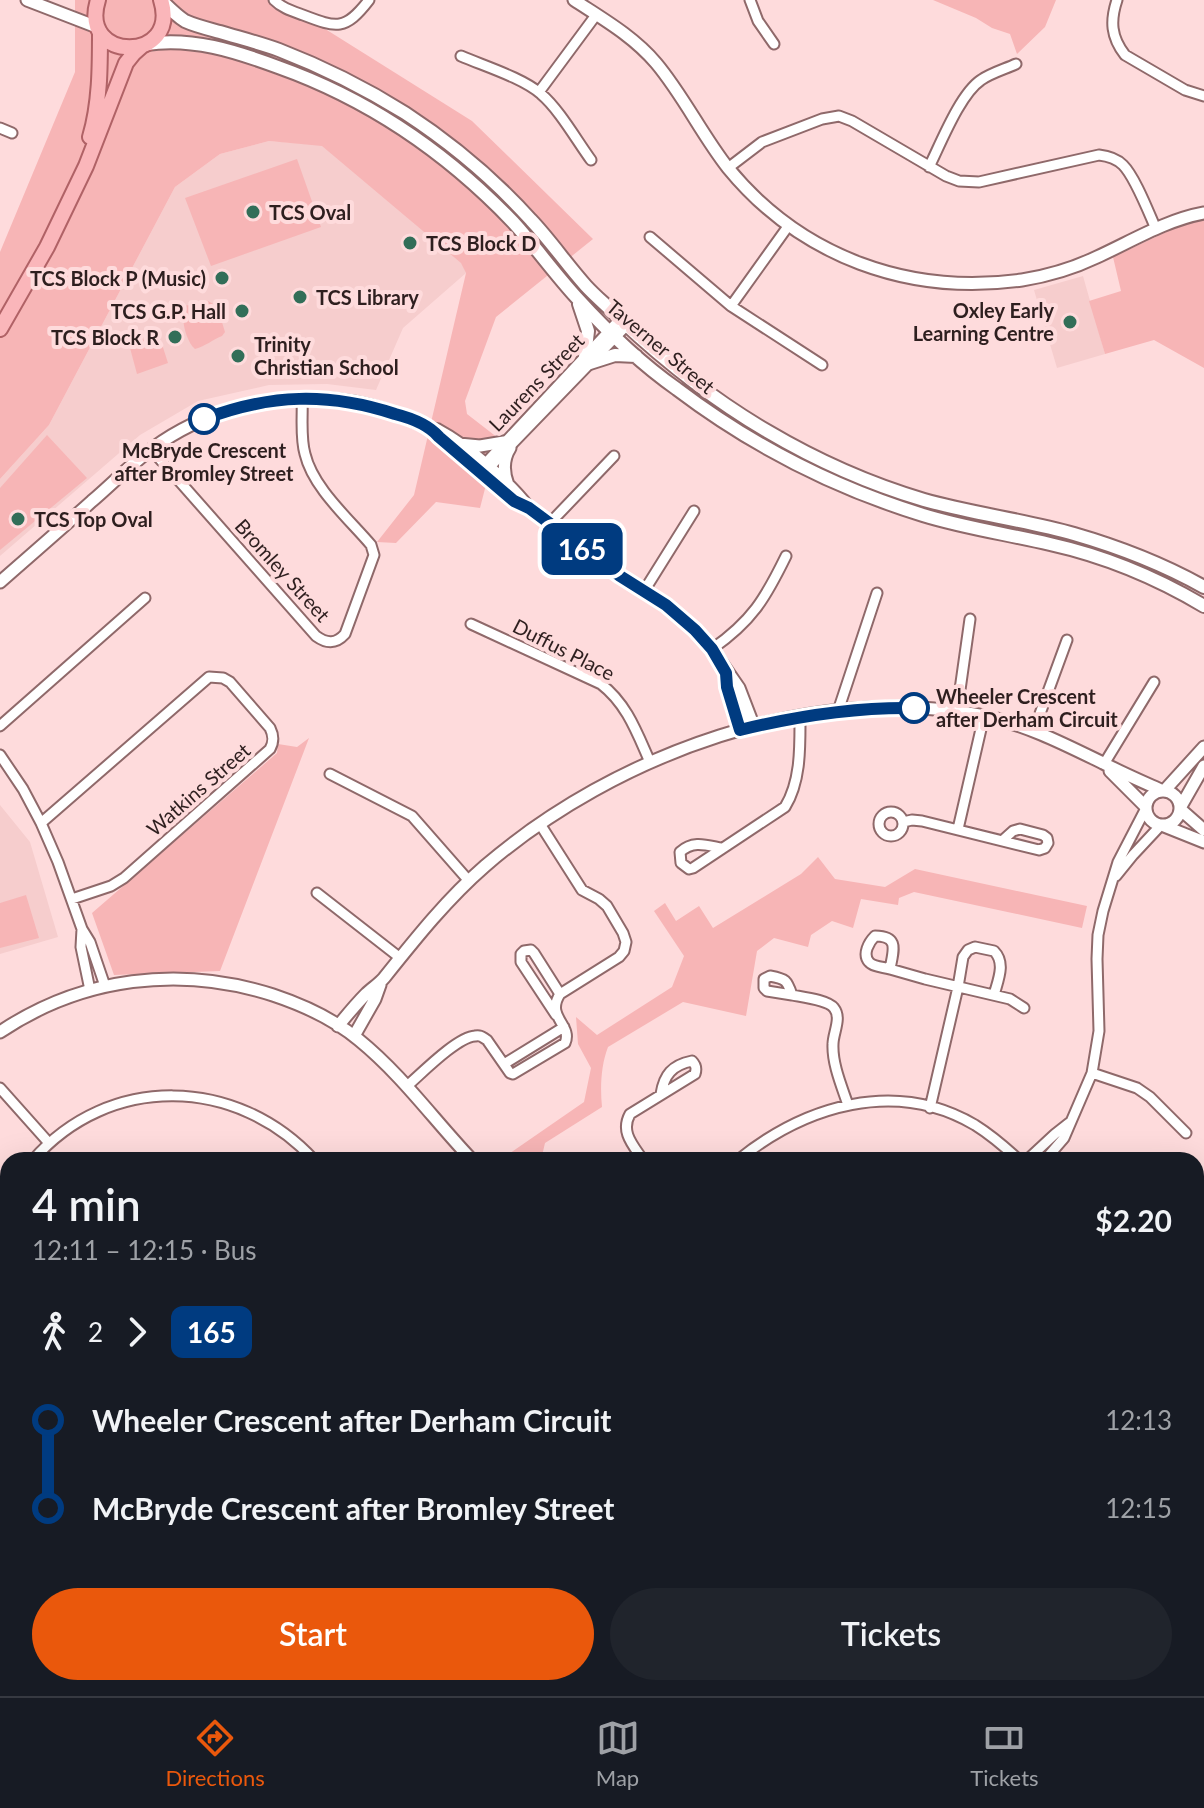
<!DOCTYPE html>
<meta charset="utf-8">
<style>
:root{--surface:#171b24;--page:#20242c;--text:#f1f3f6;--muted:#9ea1a6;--line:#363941;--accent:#ea580c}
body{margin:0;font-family:Lato,sans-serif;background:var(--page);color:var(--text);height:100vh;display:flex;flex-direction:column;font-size:30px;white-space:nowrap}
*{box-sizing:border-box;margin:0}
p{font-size:26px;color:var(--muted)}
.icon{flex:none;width:44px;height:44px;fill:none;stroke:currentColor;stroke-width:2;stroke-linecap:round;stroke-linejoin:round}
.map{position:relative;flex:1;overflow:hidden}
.side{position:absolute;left:0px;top:1152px;width:1204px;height:544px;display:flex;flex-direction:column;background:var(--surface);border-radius:24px 24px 0 0;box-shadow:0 8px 32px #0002}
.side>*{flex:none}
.badge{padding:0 16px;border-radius:12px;font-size:28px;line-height:52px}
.map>.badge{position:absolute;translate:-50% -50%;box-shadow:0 0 0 4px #fff}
.legs{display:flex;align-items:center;gap:12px;height:88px;padding:0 32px;font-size:26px}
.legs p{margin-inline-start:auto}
.summary{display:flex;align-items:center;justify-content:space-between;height:136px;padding:0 32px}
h1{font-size:44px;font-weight:600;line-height:60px}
.primary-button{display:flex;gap:16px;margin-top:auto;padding:16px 32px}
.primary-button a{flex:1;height:92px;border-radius:48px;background:var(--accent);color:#fff;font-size:32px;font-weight:600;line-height:92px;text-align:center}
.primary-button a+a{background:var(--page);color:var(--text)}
ul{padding:0 32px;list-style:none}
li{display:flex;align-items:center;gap:28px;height:88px;font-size:30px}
li i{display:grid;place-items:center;width:12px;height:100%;margin:0 10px;background:currentColor}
li i::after{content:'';width:20px;height:20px;margin:-10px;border:6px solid;border-radius:50%;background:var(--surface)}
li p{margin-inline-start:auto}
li:first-child i{background:linear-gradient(#0000 50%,currentColor 0)}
li:last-child i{background:linear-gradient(currentColor 50%,#0000 0)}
.tabs{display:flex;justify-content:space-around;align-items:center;height:112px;border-top:2px solid var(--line);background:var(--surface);font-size:22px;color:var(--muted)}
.tabs a{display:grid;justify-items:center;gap:4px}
.tabs .selected{color:var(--accent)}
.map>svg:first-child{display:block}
.built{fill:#f6cdcd}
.green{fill:#f7b5b6}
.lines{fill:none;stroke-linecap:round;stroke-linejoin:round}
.minor-casing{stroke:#8f696a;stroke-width:13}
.tertiary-casing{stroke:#8f696a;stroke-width:15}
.secondary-casing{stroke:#8f696a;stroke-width:16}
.primary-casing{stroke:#b06266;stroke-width:18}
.minor{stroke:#fff;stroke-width:9}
.tertiary{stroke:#fff;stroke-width:11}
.secondary{stroke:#fff;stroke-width:12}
.primary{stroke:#fab6ba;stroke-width:14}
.line-1-casing{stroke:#fff;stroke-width:18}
.line-1{stroke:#003b80;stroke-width:12}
.poi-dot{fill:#326e58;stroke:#fedbdc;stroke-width:3}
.stop-1-dot{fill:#fff;stroke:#003b80;stroke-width:4}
.labels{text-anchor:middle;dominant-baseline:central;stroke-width:8;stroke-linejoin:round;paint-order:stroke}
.poi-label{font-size:20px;font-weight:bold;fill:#2e1f1f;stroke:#fedbdc;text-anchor:start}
.street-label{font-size:20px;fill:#2e1f1f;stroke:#fedbdc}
.stop-label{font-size:20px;font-weight:bold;fill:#2e1f1f;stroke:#fedbdc}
</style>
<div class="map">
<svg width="1204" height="1696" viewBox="0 0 1204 1696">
<rect width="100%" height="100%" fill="#fedbdc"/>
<path class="built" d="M269,141L322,145L462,263L466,273L403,328L376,390L327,384L269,385L198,401L140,435L0,556V479L49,425L175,187L220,154Z
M1083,276L1105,354L1057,368L1034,290Z
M0,805L30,842L58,937L0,954Z
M562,1688H835L830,1696H563Z"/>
<path class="green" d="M75,0H279L472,121L593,239L496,317L465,401L467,414L498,438L480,508L436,502L396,543L377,542L414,495L466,273L461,263L322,146L269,141L220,154L175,187L49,425L0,479V252L75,72Z
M933,0H1056L1045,27L1017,54L1010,34L992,28L976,18Z
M297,159L321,227L211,266L185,198Z
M1204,220V368L1154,340L1105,354L1089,301L1121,291L1113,257L1181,225Z
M206,300L217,306L225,332L222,336C212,340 206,346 195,349C186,341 180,318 185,306Z
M159,335L168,363L137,374L130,348L143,344L142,340Z
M47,435L87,478L0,550V488Z
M309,738L220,971L114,975L92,913L277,753L278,744L297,747Z
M818,857L835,879L885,887L915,869L1087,906L1082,928L914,892L899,898L898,905L861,899L853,928L832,921L811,935L808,947L774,938L757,951L746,1016L683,1002L608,1047C601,1065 600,1087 602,1107L545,1143L541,1160H500L584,1102L591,1068L578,1044L576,1017L597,1035L672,987L684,956L654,911L665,903L676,921L699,906L713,928L801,874Z
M26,895L39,938L0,948V903Z
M8,1607V1688H35L37,1696H0V1608Z
M429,1688H562L563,1696H432Z
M835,1688H1011L1038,1696H830Z"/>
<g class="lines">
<g class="minor-casing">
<path id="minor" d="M274,0C282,8 292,11 303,15C337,28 345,31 369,0
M750,0L758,21L774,44
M1117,0C1110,21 1111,37 1125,55L1185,90L1204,96
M461,56C484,66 523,78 541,94C559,109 577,141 591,160
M539,92L596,15
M0,128L12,133
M929,167C941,143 960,94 981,80C991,73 1005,69 1016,64
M728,168L762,142L822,119L839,116L852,121L946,176L959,181L979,182L1099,155C1108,156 1116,158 1123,165C1135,177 1148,211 1156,229
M650,237L731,306L822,365
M731,306L789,225
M151,449L316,636C327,644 336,644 345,634L374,555L371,545C349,519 313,488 305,454C300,437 303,416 302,398
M481,468L620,319
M485,472L627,325
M549,524L614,456
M644,591L694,511
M471,624L601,684C627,704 637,733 650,762
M712,649C752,621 765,599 786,556
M838,711L877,593
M957,711L970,619
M0,726L145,598
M1034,730L1067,640
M0,755L23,789L41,823L58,862L82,929L90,942L105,986
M1104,764L1154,682
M330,774L412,816L469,881
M879 824a12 12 0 1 1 24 0a12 12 0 1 1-24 0Z
M903,822L912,820L922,821L1039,850L1045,848L1048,843L1047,838L1043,835L1020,829L1013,831L1003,840
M41,823L209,677L223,678L230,682L270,728C274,736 274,742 270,749L124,878L111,886L72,899
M958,829L984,716
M721,848C706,845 693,840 680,852L681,863L689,869L693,868L785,807C801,781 800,747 800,717
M1116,876L1133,855L1161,825
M317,893L399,957
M82,929L81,947L90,990
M890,969C884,967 873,967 869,962C862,954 869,942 875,936C900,936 893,951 890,969L925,979L1010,999L1024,1008
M792,995L767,991L764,988V979L770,976C786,979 787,980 792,995C802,997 828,1000 834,1008C842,1018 833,1033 833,1044C832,1064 842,1087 848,1105
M556,1015L521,962V954L524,951L531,950L534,953L560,994
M504,1064L564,1027
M1092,1073L1137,1088L1150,1097L1186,1133
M407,1086C421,1074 457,1037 475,1036C481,1035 482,1037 487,1040L510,1073L513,1074L565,1043C573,1025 545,1017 560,994L619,957L624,951L626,942L623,933L607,906L599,899L582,890L540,824
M0,1088L49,1143
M930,1108L958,987L963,957L968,950L975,947L994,951C1006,963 998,980 994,995
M33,1160C109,1073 237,1076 314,1160
M643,1160C633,1145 620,1132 630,1114L695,1074C697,1068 696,1065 692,1061C672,1065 664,1075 661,1094
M738,1160C805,1106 895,1078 975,1125C991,1135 1005,1147 1019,1160
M1027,1160L1055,1134L1069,1123
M1045,1160L1064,1138L1092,1073L1099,1031L1097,959L1098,935L1103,911L1118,862L1146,808
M0,1197L8,1188
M1196,1329L1204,1333
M1196,1449L1204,1453
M0,1501H8
M0,1601L8,1600
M1196,1664L1204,1658
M160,1688L164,1696
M271,1688L274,1696
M323,1696L345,1688
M1160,1696L1165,1688"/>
</g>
<g class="tertiary-casing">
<path id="tertiary" d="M27,0L97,27
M574,0C603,19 633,36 656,63C683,95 702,135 728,168C801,257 909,296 1022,280C1047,276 1074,268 1097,257C1132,241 1166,220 1204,213
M459,444L480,446L504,442
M455,450L514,501L529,508L572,542L620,576L666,605L695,630L712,649L739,688L754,727
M508,485C503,472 503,459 510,448
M0,582C31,555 62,528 92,501C112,484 131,464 153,448C202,412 265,395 326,399C352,400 380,407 404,417C415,421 426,428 438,430C468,446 508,481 529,508
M726,673L727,687L740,730
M1110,771L1146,807
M1146 808a17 17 0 1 1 34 0a17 17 0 1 1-34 0Z
M1164,791L1204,747
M1180,808L1204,766
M1180,809L1204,830
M1164,826L1204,842
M338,1026C347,1015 356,1004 366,994C372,988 379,984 384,978C416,938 447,899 485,866C615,754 814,681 985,716C1027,725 1064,744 1103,763C1122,773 1143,782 1163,791
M0,1032C82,977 180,965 273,995C303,1005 335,1020 359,1040C402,1075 434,1120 472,1160
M354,1036L375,999L380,985
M0,1357L8,1360
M409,1688L411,1696
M1073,1688L1092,1696"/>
</g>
<g class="secondary-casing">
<path id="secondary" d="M162,1C169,8 177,16 185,21C196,26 209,29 220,32C240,38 260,43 279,50C323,67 365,88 405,113C451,143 494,179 531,220C551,241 567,265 586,286C597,298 610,308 621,320C666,362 714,400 767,431C816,460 870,484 924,500C974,514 1025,520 1074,534C1119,547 1163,564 1204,587
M146,44C192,37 235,51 278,67C368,99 447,153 513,222C535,246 554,273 577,298C607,331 640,363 677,389C751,445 835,488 923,515C965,528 1008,534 1050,544C1104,556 1157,578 1204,606
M579,304L588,331L585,357
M590,363L615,355L636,356"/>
</g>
<g class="primary-casing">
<path id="primary" d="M98,0C78,63 181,63 161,0
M90,137C100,104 100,66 100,32
M0,329L47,247L86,166L126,63L134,53L143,45"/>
</g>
<use href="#minor" class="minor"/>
<use href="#tertiary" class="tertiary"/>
<use href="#secondary" class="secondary"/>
<use href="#primary" class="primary"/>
</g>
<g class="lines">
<g class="line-1-casing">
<path id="line-1" d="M204,419C270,394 328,392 395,414C411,418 428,424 439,437L514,501L529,508L620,576L666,605L695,630L712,649L726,673L727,687L740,730C797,716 855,707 914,708"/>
</g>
<use href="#line-1" class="line-1"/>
</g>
<g class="poi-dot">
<circle cx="253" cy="212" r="8"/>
<circle cx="410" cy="243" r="8"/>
<circle cx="222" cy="278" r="8"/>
<circle cx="300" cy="297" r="8"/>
<circle cx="242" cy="311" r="8"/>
<circle cx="1070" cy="322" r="8"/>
<circle cx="175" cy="337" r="8"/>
<circle cx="238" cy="356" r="8"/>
<circle cx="18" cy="519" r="8"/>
</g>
<g class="stop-1-dot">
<circle cx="204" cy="419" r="14"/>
<circle cx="914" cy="708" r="14"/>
</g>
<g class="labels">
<g class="poi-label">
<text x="269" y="212">TCS Oval</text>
<text x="426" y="243">TCS Block D</text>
<text x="206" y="278" text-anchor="end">TCS Block P (Music)</text>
<text x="316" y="297">TCS Library</text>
<text x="1054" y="310" text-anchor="end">Oxley Early<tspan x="1054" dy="23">Learning Centre</tspan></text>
<text x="226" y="311" text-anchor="end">TCS G.P. Hall</text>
<text x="159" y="337" text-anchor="end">TCS Block R</text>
<text x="254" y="344">Trinity<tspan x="254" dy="23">Christian School</tspan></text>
<text x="34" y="519">TCS Top Oval</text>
</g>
<g class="street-label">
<text transform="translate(661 346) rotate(40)">Taverner Street</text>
<text transform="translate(536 382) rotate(-46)">Laurens Street</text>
<text transform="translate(283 570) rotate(48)">Bromley Street</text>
<text transform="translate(564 649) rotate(27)">Duffus Place</text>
<text transform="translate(198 789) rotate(-41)">Watkins Street</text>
</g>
<g class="stop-label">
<text x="204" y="450">McBryde Crescent<tspan x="204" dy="23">after Bromley Street</tspan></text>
<text x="936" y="696" text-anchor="start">Wheeler Crescent<tspan x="936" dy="23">after Derham Circuit</tspan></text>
</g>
</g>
</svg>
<b class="badge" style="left:582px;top:549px;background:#003b80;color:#fff">165</b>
<section class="side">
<div class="summary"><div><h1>4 min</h1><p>12:11 – 12:15 · Bus</p></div><b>$2.20</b></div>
<div class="legs"><svg class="icon" aria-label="walk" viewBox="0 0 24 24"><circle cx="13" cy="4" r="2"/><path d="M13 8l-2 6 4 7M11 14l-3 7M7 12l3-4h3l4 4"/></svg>2<svg class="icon" aria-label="forward" viewBox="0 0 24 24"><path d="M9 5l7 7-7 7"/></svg><b class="badge" style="background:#003b80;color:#fff">165</b></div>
<ul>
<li><i style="color:#003b80"></i><b>Wheeler Crescent after Derham Circuit</b><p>12:13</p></li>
<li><i style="color:#003b80"></i><b>McBryde Crescent after Bromley Street</b><p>12:15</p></li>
</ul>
<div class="primary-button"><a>Start</a><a>Tickets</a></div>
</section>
</div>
<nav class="tabs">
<a class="selected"><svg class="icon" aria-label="directions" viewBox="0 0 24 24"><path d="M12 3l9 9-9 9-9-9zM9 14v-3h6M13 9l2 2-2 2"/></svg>Directions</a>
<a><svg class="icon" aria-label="map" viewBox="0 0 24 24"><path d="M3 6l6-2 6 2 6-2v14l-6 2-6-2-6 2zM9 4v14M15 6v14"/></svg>Map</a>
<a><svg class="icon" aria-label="tickets" viewBox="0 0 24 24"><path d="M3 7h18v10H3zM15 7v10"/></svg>Tickets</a>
</nav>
